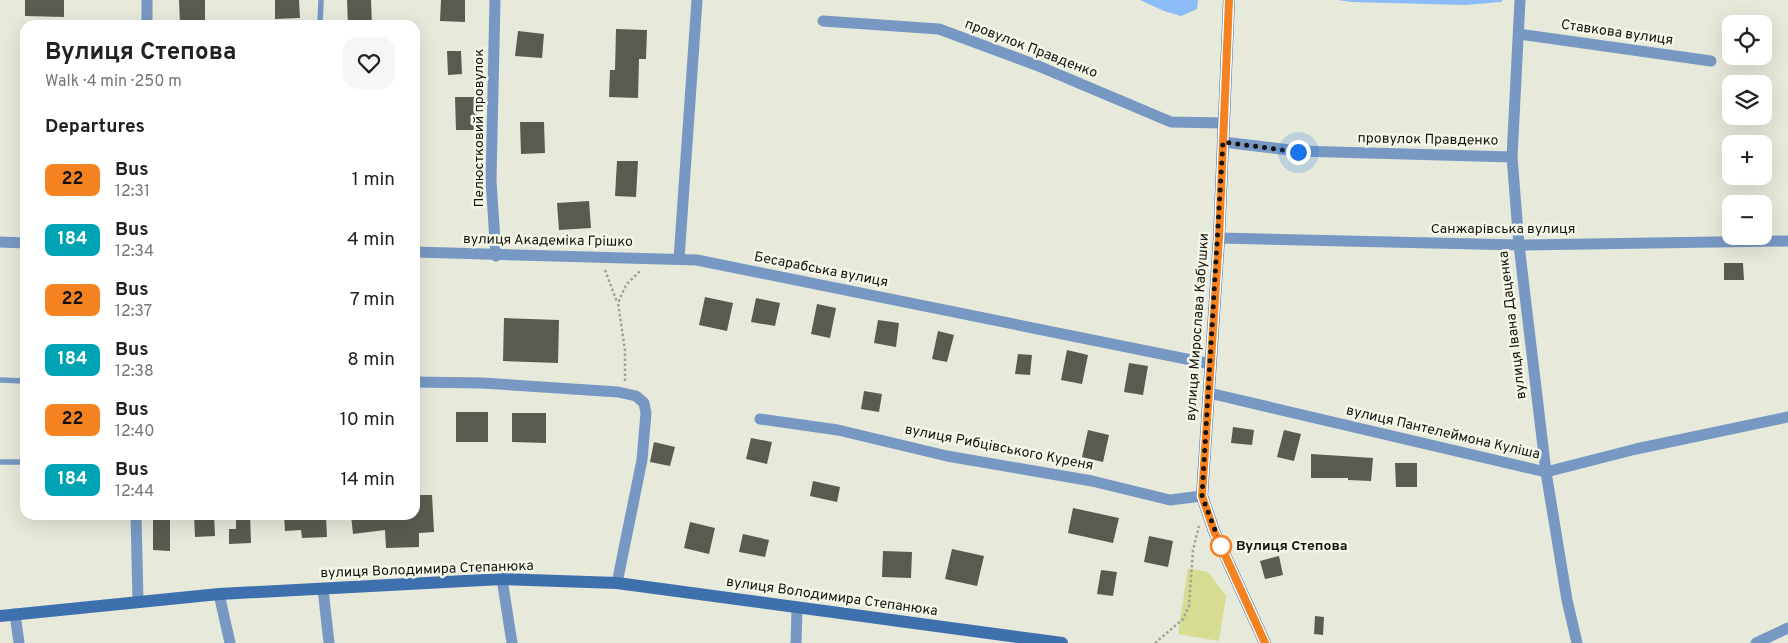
<!DOCTYPE html>
<meta charset="utf-8">
<style>
:root{--surface:#fff;--page:#f6f6f6;--text:#222;--muted:#767676}
body{margin:0;font-family:Overpass,sans-serif;background:var(--page);color:var(--text);height:100vh;display:flex;flex-direction:column;font-size:19px;white-space:nowrap}
*{box-sizing:border-box;margin:0}
p{font-size:16px;color:var(--muted)}
.icon{flex:none;width:28px;height:28px;fill:none;stroke:currentColor;stroke-width:2;stroke-linecap:round;stroke-linejoin:round}
.map{position:relative;flex:1;overflow:hidden}
.sheet{position:absolute;left:20px;top:20px;width:400px;height:500px;display:flex;flex-direction:column;background:var(--surface);border-radius:15px;box-shadow:0 5px 20px #0002}
.sheet>*{flex:none}
.badge{padding:0 10px;border-radius:8px;font-size:18px;line-height:32px}
.buttons{position:absolute;left:1722px;top:15px;display:grid;gap:10px}
.buttons a{display:grid;place-items:center;width:50px;height:50px;border-radius:10px;background:var(--surface);box-shadow:0 5px 20px #0002;font-size:25px}
.you{position:absolute;width:25px;height:25px;margin:-12px;border:4px solid #fff;border-radius:50%;background:#1a73e8;box-shadow:0 0 0 8px #1a73e833}
.map>.badge{position:absolute;translate:-50% -50%;box-shadow:0 0 0 2px #fff}
h2{padding:0 25px;font-size:19px;line-height:45px}
.round{display:grid;place-items:center;flex:none;width:52px;height:52px;border-radius:15px;background:var(--page)}
.headline{display:flex;align-items:center;justify-content:space-between;height:85px;padding:0 25px}
h1{font-size:24px;font-weight:700;line-height:38px}
ul{padding:0;list-style:none}
li{display:flex;align-items:center;gap:15px;height:60px;padding:0 25px}
li div{flex:1}
li b{display:block;font-size:19px}
li em{font-style:normal}
li .badge{min-width:55px;font-weight:700;text-align:center}
.map>svg:first-child{display:block}
.green{fill:#d6dc91}
.water{fill:#8bbcf8}
.building{fill:#5a5b50}
.lines{fill:none;stroke-linecap:round;stroke-linejoin:round}
.path{stroke:#a0a297;stroke-width:2.5;stroke-dasharray:2.5 2.5;stroke-linecap:butt}
.lane{stroke:#7798c2;stroke-width:5.5}
.street{stroke:#7798c2;stroke-width:11}
.secondary{stroke:#3e70ad;stroke-width:12}
.line-casing{stroke:#fff;stroke-width:11}
.line{stroke:#f58220;stroke-width:8}
.walk{stroke:#151511;stroke-width:5;stroke-dasharray:0 9}
.stop-dot{fill:#fff;stroke:#f58220;stroke-width:2.5}
.labels{text-anchor:middle;dominant-baseline:central;stroke-width:5;stroke-linejoin:round;paint-order:stroke}
.street-label{font-size:14px;fill:#151511;stroke:#f4f6e8}
.stop-label{font-size:14px;font-weight:bold;fill:#151511;stroke:#f4f6e8;text-anchor:start}
</style>
<div class="map">
<svg width="1788" height="643" viewBox="0 0 1788 643">
<rect width="100%" height="100%" fill="#e7e9db"/>
<path class="green" d="M1188,568L1208,572L1226,596L1219,641L1178,634Z"/>
<path class="water" d="M1140,0H1198L1197,9L1181,16L1164,11Z
M1338,0H1503L1501,2L1465,5L1351,2Z"/>
<path class="building" d="M25,0H64V17L25,16Z
M179,0H205V23L180,24Z
M275,0H299L300,18L275,19Z
M347,0H371L372,25H348Z
M441,0H465V22L440,21Z
M616,29L647,30L646,59H639L638,98L609,97L610,70H615Z
M518,31L544,34L542,58L515,56Z
M447,51H461L462,74L448,75Z
M455,97H476L477,130H456Z
M520,122H544L545,153L521,154Z
M617,161H638L636,197L615,196Z
M589,201L591,228L559,230L557,203Z
M1724,263H1743L1744,280H1724Z
M705,297L733,303L727,331L699,325Z
M756,298L780,303L775,326L751,322Z
M817,304L836,308L830,338L811,334Z
M504,318L559,320L558,363L503,361Z
M878,320L899,323L896,347L874,343Z
M938,331L954,335L947,362L932,359Z
M1067,350L1088,355L1082,384L1061,380Z
M1018,354L1032,355L1030,375L1015,374Z
M1129,363L1148,366L1143,395L1124,392Z
M864,391L882,394L879,412L861,409Z
M456,412H488V442H456Z
M512,413H546V443L512,442Z
M1233,427L1254,430L1252,445L1231,443Z
M1088,430L1109,435L1103,462L1082,457Z
M1284,430L1301,434L1294,461L1277,457Z
M751,438L772,442L767,464L746,459Z
M654,442L675,447L670,466L650,462Z
M1311,454L1373,458L1371,481L1348,480V478H1311Z
M1395,463H1417V487H1396Z
M813,481L840,487L837,502L810,496Z
M415,495H432L434,532L419,533V547L386,548L385,530L353,534L351,515H415Z
M1073,508L1119,518L1113,543L1068,533Z
M194,515H214L215,536L195,537Z
M236,515H250L251,543L229,544V529H236Z
M284,515H326L327,537L302,538L301,530L285,531Z
M153,520H170V551L153,550Z
M690,522L715,528L709,554L684,548Z
M743,534L769,540L765,557L739,552Z
M1149,536L1173,541L1168,567L1144,562Z
M952,549L984,556L977,586L945,579Z
M883,551L912,552L911,578L882,577Z
M1279,556L1283,575L1265,579L1260,561Z
M1101,570L1117,572L1113,596L1097,594Z
M1315,616L1324,617L1323,635L1314,634Z"/>
<g class="lines">
<path class="path" d="M605,270L617,302
M625,381V350L618,303L626,285L641,270
M1155,643L1183,619L1189,606L1193,550L1199,526"/>
<path class="lane" d="M320,25L321,0
M0,380L25,381
M0,462H25"/>
<path class="street" d="M495,0L491,180L496,256
M1520,0L1512,157L1519,245L1546,472L1567,600L1577,643
M823,21L939,29L1036,65L1171,122L1223,123
M147,25V0
M1519,34L1711,61
M1223,142L1298,151L1512,157
M1219,238L1519,245L1788,241
M0,242L25,243
M415,252L697,260L1211,364
M679,259L697,0
M415,382L482,383L618,392L636,396L644,403L646,413L642,460L617,583
M1209,393L1546,472L1636,449L1788,417
M760,419L838,430L947,456L1092,481L1170,500L1202,496
M136,515L138,601
M502,579L512,643
M323,589L329,643
M219,594L230,643
M15,614L19,643
M796,643L797,609
M1756,643L1788,628"/>
<path class="secondary" d="M1229,0L1219,238L1202,496L1214,531L1265,643
M0,616L219,594L502,579L617,583L1062,643"/>
</g>
<g class="lines">
<g class="line-casing">
<path id="line" d="M1229,0L1219,238L1202,496L1214,531L1265,643"/>
</g>
<use href="#line" class="line"/>
<path class="walk" d="M1221,546L1202,496L1223,142L1298,152"/>
</g>
<circle class="stop-dot" cx="1221" cy="546" r="10"/>
<g class="labels">
<g class="street-label">
<text transform="translate(1617 33) rotate(8)">Ставкова вулиця</text>
<text transform="translate(1031 49) rotate(21)">провулок Правденко</text>
<text transform="translate(479 128) rotate(-90)">Пелюстковий провулок</text>
<text transform="translate(1428 140) rotate(1)">провулок Правденко</text>
<text x="1503" y="229">Санжарівська вулиця</text>
<text transform="translate(548 241) rotate(1)">вулиця Академіка Грішко</text>
<text transform="translate(821 270) rotate(11)">Бесарабська вулиця</text>
<text transform="translate(1513 325) rotate(-97)">вулиця Івана Даценка</text>
<text transform="translate(1198 327) rotate(-86)">вулиця Мирослава Кабушки</text>
<text transform="translate(1443 433) rotate(13)">вулиця Пантелеймона Куліша</text>
<text transform="translate(999 448) rotate(11)">вулиця Рибцівського Куреня</text>
<text transform="translate(427 570) rotate(-2)">вулиця Володимира Степанюка</text>
<text transform="translate(832 597) rotate(8)">вулиця Володимира Степанюка</text>
</g>
<g class="stop-label">
<text x="1236" y="546">Вулиця Степова</text>
</g>
</g>
</svg>
<div class="buttons">
<a><svg class="icon" aria-label="locate" viewBox="0 0 24 24"><circle cx="12" cy="12" r="6"/><path d="M12 2v4M12 18v4M2 12h4M18 12h4"/></svg></a>
<a><svg class="icon" aria-label="layers" viewBox="0 0 24 24"><path d="M12 4l9 5-9 5-9-5zM3 14l9 5 9-5"/></svg></a>
<a>+</a>
<a>−</a>
</div>
<div class="you" style="left:1298px;top:152px"></div>
<section class="sheet">
<div class="headline"><div><h1>Вулиця Степова</h1><p>Walk · 4 min · 250 m</p></div><a class="round"><svg class="icon" aria-label="heart" viewBox="0 0 24 24"><path d="M12 20l-8-8c-3-5 5-10 8-4 3-6 11-1 8 4z"/></svg></a></div>
<h2>Departures</h2>
<ul>
<li><span class="badge" style="background:#f58220;color:#111">22</span><div><b>Bus</b><p>12:31</p></div><em>1 min</em></li>
<li><span class="badge" style="background:#00a3b4;color:#fff">184</span><div><b>Bus</b><p>12:34</p></div><em>4 min</em></li>
<li><span class="badge" style="background:#f58220;color:#111">22</span><div><b>Bus</b><p>12:37</p></div><em>7 min</em></li>
<li><span class="badge" style="background:#00a3b4;color:#fff">184</span><div><b>Bus</b><p>12:38</p></div><em>8 min</em></li>
<li><span class="badge" style="background:#f58220;color:#111">22</span><div><b>Bus</b><p>12:40</p></div><em>10 min</em></li>
<li><span class="badge" style="background:#00a3b4;color:#fff">184</span><div><b>Bus</b><p>12:44</p></div><em>14 min</em></li>
</ul>
</section>
</div>
